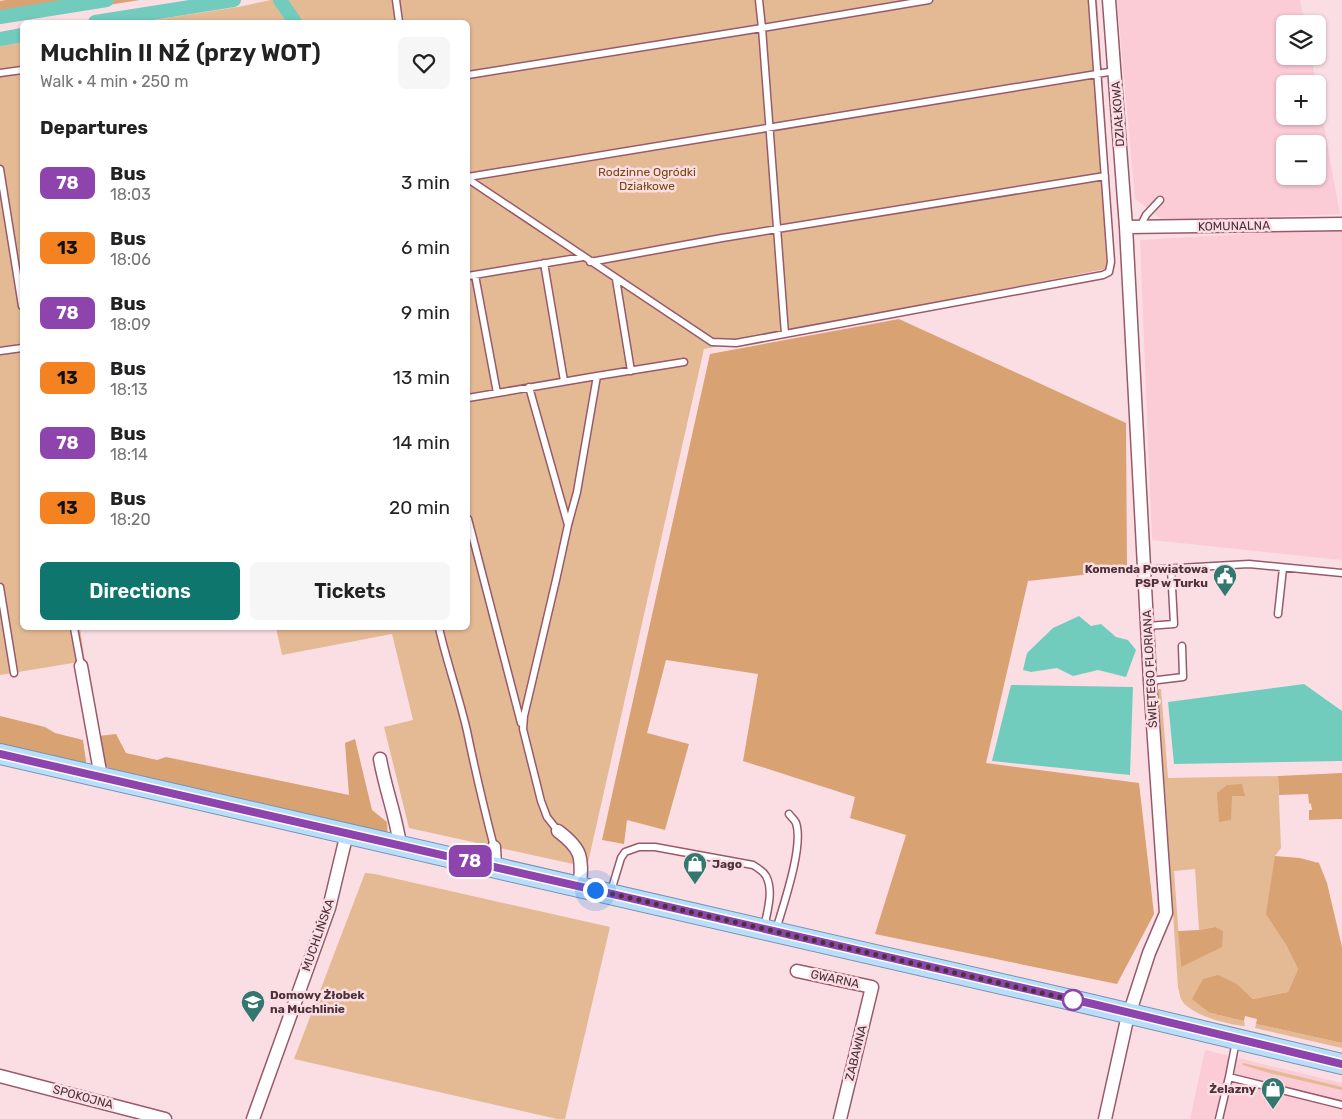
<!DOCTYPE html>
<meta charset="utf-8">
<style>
:root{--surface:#fff;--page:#f6f6f6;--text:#222;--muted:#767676;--accent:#0f766e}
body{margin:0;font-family:Rubik,sans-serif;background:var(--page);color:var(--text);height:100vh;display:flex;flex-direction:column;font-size:19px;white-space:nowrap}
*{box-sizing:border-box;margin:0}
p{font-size:16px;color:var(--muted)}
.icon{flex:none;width:28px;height:28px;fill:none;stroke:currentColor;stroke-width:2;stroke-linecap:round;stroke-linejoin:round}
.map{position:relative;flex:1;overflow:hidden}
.side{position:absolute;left:20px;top:20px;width:450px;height:610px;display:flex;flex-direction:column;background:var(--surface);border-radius:8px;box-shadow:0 1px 4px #0004}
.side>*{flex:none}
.badge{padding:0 10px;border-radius:8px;font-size:18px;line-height:32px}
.tools{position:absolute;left:1276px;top:15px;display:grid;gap:10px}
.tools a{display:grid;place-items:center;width:50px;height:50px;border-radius:8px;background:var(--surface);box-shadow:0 1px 4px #0004;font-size:25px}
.you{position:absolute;width:25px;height:25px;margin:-12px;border:4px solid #fff;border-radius:50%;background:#1a73e8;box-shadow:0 0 0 8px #1a73e833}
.map>.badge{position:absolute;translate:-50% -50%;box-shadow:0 0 0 2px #fff}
h2{padding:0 20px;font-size:19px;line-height:45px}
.round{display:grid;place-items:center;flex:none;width:52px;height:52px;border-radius:8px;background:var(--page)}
.head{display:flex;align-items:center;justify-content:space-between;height:85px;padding:0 20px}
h1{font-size:24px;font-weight:600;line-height:38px}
.cta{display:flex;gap:10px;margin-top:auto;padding:10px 20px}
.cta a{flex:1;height:58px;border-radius:8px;background:var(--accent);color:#fff;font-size:20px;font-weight:600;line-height:58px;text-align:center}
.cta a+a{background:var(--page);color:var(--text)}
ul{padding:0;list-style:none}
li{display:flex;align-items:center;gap:15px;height:65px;padding:0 20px}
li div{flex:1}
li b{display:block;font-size:19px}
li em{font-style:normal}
li .badge{min-width:55px;font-weight:700;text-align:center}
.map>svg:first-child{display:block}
.built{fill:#fbcbd6;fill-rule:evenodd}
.green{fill:#e4ba95;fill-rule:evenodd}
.forest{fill:#d8a272}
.water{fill:#71ccbd}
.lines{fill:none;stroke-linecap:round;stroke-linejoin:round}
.canal{stroke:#71ccbd;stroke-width:14}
.service-casing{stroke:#985a6b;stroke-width:9}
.minor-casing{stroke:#985a6b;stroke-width:15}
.primary-casing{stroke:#7593b4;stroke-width:22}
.service{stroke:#fff;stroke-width:6}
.minor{stroke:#fff;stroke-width:12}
.primary{stroke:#b9defa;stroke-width:20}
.line-casing{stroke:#fff;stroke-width:11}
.line{stroke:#8e44ad;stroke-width:8}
.walk{stroke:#4d3138;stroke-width:5;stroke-dasharray:0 9}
.stop-dot{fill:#fff;stroke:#8e44ad;stroke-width:2.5}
.labels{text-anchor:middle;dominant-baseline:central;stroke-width:5;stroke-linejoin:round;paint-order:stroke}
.street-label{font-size:12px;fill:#4d3138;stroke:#fbdee4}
.park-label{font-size:12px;fill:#7a470e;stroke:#fbdee4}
.poi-label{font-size:12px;font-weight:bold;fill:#4d3138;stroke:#fbdee4;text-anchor:end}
</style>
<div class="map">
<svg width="1342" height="1119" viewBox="0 0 1342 1119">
<rect width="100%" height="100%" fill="#fbdee4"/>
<path class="built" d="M1117,0H1300L1305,24H1285V56H1311L1316,84H1285V116H1318V93L1340,214L1164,221L1135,199ZM1285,144H1318V176H1285Z
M1342,228V560L1152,540L1140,240Z
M1205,1050L1342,1083V1119H1190Z"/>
<path class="green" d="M271,0H1097L1115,267L704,349L587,867L409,828L384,727L413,720L392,634L282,655L276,628H468V22H140L238,7Z
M22,42V628H80L85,661L0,675V46Z
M1158,689H1161L1168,778L1278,776L1281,848L1275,856L1285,943L1298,969L1288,992L1253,999L1237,984L1210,1013L1244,1021L1245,1026C1229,1025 1189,1015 1181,999C1180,996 1179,991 1178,988ZM1195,869L1199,930L1215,927L1181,967L1174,871Z
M365,873L375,874L610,927L565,1119H557L294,1059Z
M1256,1024L1342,1043V1048L1255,1028Z
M1243,1063L1342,1087V1090L1269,1073L1243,1065Z"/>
<path class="forest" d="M6,0H140L0,22V1Z
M899,319L1126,423L1127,570L1028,581L986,763L1139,783L1154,914L1117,984L875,934L906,835L850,818L855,797L743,761L758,674L666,660L647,733L689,744L665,830L627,820L624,844L602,840L710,354Z
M0,716L45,727L55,733L83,740L87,768L0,747Z
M116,734L126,753L157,760L166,757L349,795L345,743L355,739L372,810L387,822L388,837L116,775L105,765L98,736Z
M1342,773V819L1309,820V810H1312L1311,804L1309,803L1308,794L1279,795L1278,776Z
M1242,784L1245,796H1232L1231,820L1219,822L1217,793L1227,785Z
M1275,856L1300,858L1319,863L1327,883L1342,947V1043L1256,1024L1257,1019L1245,1016L1244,1021L1210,1013L1192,999L1203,979L1218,975L1237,984L1253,999L1288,992L1298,969L1285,943L1266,914Z
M1215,927L1223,931L1222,947L1181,967L1178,931L1199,930Z"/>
<path class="water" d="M1079,616L1091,626L1101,624L1116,637L1128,640L1136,650L1126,677L1098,670L1073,676L1057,668L1031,672L1023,670L1027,653L1053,628Z
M1304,684L1342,711V761L1174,764L1168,702Z
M1011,685L1133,687L1130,775L992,761Z"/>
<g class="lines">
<path class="canal" d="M280,0L295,22
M0,17L107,0
M95,22L234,0
M0,39L22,35"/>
<g class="service-casing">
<path id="service" d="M396,0L399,22
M0,73L22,70
M468,75L762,28L759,0
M0,169L22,306
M468,177L1115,71
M468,179L712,342L736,343L1103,275L1109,272L1111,262L1092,0
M1140,227L1146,215L1160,200
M590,262L722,238L1105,176
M544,263L564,381
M475,275L497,393
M468,276L583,257
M616,279L631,371
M785,334L762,28L929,0
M0,351L22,348
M597,376L684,362
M529,387L568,525
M468,398L597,376L577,492L568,525L556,580L524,716L523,729L541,801L547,817L558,831
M468,519L521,723
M1144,570L1249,564L1342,573
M0,587L14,673
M1278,614L1283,568
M1147,626L1174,624L1171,568
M74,628L81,666
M439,628C447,663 459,696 467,731C475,770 484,808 494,847
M1150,681L1183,677L1182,646
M611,891L621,858L625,852L639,847H655L753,865C758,868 763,871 766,876C774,891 767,912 764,928
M776,930C783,906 804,846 796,823C795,820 791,817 789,814
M1236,1041L1229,1077L1342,1105
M1219,1119L1229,1077"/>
</g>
<g class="minor-casing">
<path id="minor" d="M1126,227L1342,224
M81,666L101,777
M380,759C385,788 396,816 400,845
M558,831C583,850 582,857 580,887
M494,847L495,867
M797,971L872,987L840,1119
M0,1076L165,1119
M253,1119L329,908L347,833
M1105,1119L1126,1024L1149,953L1166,913L1150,681L1126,227L1109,0"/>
</g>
<g class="primary-casing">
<path id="primary" d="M0,754L1093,1005L1342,1064"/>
</g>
<use href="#service" class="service"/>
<use href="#minor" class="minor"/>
<use href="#primary" class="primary"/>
</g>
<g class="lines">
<g class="line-casing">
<path id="line" d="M0,754L1093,1004L1342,1064"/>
</g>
<use href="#line" class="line"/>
<path class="walk" d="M595,890L1073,1000"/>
</g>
<defs>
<g id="civic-pin" transform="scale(1.25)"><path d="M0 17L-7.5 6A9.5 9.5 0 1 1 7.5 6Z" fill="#32786e" stroke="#fbdee4"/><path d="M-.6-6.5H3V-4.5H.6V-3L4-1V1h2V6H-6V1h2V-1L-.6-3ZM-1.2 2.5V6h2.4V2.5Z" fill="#fff"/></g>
<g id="shop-pin" transform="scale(1.25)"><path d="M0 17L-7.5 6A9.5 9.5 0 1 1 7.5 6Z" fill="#32786e" stroke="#fbdee4"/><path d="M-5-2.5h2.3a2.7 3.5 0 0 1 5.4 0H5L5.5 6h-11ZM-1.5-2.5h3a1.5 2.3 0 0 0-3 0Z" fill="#fff"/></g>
<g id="school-pin" transform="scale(1.25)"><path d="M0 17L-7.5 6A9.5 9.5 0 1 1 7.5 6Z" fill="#32786e" stroke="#fbdee4"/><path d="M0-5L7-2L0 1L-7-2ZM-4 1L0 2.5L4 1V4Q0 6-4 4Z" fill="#fff"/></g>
</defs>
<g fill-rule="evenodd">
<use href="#civic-pin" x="1225" y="576"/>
<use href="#shop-pin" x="695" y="864"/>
<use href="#school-pin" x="253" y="1002"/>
<use href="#shop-pin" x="1273" y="1089"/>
</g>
<circle class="stop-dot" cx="1073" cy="1000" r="10"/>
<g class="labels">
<g class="street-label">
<text transform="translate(1118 114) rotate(-94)">DZIAŁKOWA</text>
<text transform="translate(1234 226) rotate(-1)">KOMUNALNA</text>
<text transform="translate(1150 669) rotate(-93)">ŚWIĘTEGO FLORIANA</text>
<text transform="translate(318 935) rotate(-71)">MUCHLIŃSKA</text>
<text transform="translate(835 979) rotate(12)">GWARNA</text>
<text transform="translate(856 1053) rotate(-76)">ZABAWNA</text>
<text transform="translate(83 1097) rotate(15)">SPOKOJNA</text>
</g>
<g class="park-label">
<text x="647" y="172">Rodzinne Ogródki<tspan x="647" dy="14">Działkowe</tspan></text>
</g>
<g class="poi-label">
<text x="1208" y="569">Komenda Powiatowa<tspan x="1208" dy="14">PSP w Turku</tspan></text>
<text x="712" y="864" text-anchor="start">Jago</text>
<text x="270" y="995" text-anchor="start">Domowy Żłobek<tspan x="270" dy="14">na Muchlinie</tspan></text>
<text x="1256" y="1089">Żelazny</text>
</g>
</g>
</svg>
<div class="tools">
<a><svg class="icon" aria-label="layers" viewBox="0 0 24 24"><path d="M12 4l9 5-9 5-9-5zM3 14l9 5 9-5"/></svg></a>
<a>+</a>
<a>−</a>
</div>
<div class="you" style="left:595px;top:890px"></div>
<b class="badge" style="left:470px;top:861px;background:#8e44ad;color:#fff">78</b>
<section class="side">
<div class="head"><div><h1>Muchlin II NŹ (przy WOT)</h1><p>Walk · 4 min · 250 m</p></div><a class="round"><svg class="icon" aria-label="heart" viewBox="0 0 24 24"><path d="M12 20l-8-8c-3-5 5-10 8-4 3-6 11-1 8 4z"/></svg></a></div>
<h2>Departures</h2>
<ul>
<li><span class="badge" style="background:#8e44ad;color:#fff">78</span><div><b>Bus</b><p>18:03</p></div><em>3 min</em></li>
<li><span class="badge" style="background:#f58220;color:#111">13</span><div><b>Bus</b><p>18:06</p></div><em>6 min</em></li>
<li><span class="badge" style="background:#8e44ad;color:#fff">78</span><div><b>Bus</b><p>18:09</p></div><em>9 min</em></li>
<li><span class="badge" style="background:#f58220;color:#111">13</span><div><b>Bus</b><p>18:13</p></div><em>13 min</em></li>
<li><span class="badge" style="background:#8e44ad;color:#fff">78</span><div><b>Bus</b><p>18:14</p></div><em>14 min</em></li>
<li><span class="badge" style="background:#f58220;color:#111">13</span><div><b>Bus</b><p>18:20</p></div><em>20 min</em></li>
</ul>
<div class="cta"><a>Directions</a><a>Tickets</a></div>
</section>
</div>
